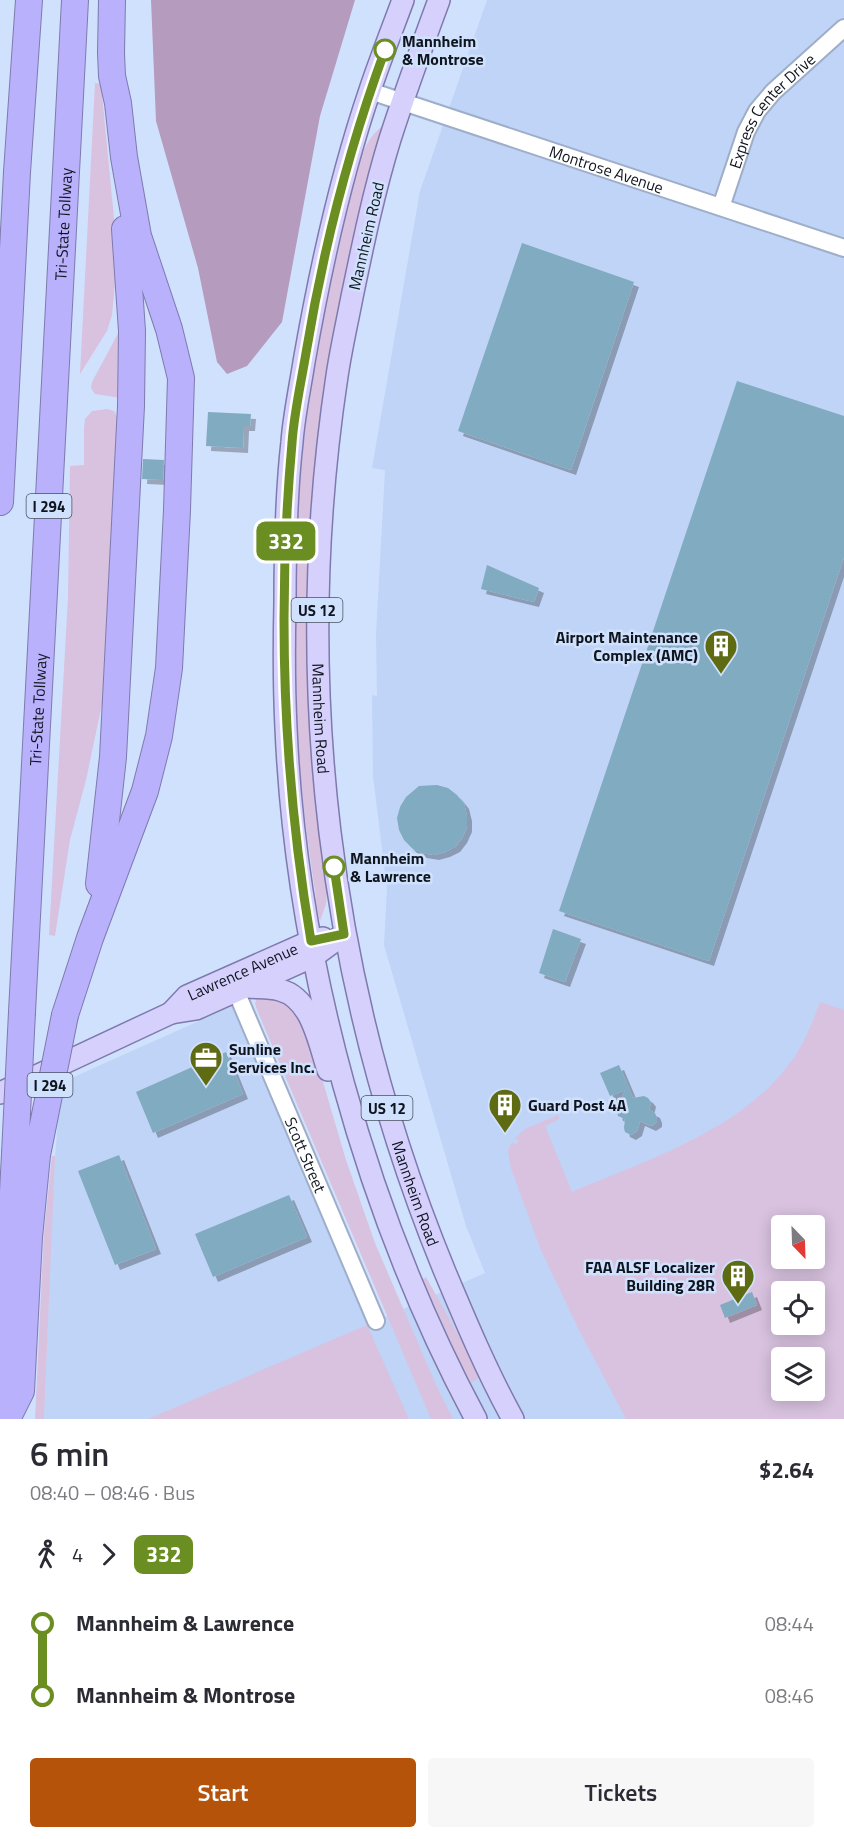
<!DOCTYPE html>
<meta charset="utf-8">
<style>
:root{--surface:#fff;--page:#f7f7f7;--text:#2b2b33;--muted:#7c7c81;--accent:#b45309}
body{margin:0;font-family:"Titillium Web",sans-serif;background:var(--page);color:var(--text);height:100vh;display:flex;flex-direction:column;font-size:22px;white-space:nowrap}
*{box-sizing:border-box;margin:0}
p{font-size:20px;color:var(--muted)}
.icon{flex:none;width:33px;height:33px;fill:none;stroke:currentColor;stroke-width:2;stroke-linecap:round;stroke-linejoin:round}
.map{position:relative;height:1419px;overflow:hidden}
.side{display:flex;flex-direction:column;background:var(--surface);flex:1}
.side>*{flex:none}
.badge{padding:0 12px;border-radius:9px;font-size:21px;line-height:39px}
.needle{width:39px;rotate:157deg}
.buttons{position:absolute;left:771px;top:1215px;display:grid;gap:12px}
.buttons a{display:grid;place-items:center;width:54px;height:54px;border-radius:6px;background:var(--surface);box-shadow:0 3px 15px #0003;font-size:30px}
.map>.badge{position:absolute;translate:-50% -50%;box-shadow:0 0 0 3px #fff}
.legs{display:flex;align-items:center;gap:9px;height:66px;padding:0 30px;font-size:20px}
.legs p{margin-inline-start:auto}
.headline{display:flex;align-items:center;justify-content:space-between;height:102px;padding:0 30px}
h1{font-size:33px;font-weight:600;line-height:45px}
.action{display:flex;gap:12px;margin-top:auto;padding:12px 30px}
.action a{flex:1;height:69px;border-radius:6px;background:var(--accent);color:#fff;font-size:24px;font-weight:600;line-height:69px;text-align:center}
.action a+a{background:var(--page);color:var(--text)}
ul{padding:0 30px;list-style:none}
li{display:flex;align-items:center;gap:21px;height:72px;font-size:22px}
li i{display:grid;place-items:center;width:9px;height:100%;margin:0 8px;background:currentColor}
li i::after{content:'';width:15px;height:15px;margin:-8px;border:4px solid;border-radius:50%;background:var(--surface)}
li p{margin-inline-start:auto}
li:first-child i{background:linear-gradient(#0000 50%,currentColor 0)}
li:last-child i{background:linear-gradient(currentColor 50%,#0000 0)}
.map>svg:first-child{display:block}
.built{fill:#bfd4f6;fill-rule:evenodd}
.green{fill:#d8c2df;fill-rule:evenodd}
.forest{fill:#b59bbd}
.building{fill:#81abc1;filter:url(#shadow)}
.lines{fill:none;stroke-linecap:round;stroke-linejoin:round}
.minor-casing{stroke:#9eaec9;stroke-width:20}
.major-casing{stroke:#7e7aae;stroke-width:24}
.highway-casing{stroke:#7e7aae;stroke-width:28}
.minor{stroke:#fff;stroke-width:16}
.major{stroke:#d6d0fd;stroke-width:21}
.highway{stroke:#bab1fc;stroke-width:26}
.highway-bridge-casing{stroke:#7e7aae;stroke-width:28;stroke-linecap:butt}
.highway-bridge{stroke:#bab1fc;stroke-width:26}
.line-1-casing{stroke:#fff;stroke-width:14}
.line-1{stroke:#6b8e23;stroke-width:9}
.stop-1-dot{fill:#fff;stroke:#6b8e23;stroke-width:3}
.labels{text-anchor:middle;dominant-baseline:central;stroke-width:5;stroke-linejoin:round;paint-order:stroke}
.shield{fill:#d0e1fd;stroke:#495261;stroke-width:1.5}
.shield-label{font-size:15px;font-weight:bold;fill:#0f151e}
.stop-label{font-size:16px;font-weight:bold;fill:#0f151e;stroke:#d0e1fd;text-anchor:start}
.street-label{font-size:16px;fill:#0f151e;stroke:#d0e1fd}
.poi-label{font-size:16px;font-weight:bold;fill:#0f151e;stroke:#d0e1fd;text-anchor:end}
</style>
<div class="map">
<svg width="844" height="1419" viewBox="0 0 844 1419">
<defs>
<filter id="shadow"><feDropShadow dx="5" dy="5" stdDeviation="0" flood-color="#0004"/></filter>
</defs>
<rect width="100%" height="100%" fill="#d0e1fd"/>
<path class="built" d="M487,0H844V1419H44L53,1185L58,1117L67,1080L237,1004L367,1325L485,1273L466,1226L384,945L387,889L373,776L372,695L377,696L376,635L385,470L372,468L420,191ZM782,1226H814V1258H782ZM782,1292H814V1324H782ZM782,1358H814V1390H782Z"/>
<path class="green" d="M95,83L101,84L116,239V273L112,315L107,331L80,374Z
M381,127L383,130C360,209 340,287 327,368C300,544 304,718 327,893L326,904L320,921C317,912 316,900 315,890C311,866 308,842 305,818C281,620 295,407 346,214C353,187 358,145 381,127Z
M123,324L121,398L95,394L91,388L92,382Z
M107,409L114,411L119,420L108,663L102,704L86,780L70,840L55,936L49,935L68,597L70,466L84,465V428L85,419L92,411Z
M280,995L300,1015L321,1075L346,1160L375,1243L436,1385L453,1419H431L257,1010L255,1003L258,996Z
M820,1002L844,1010V1419H626L578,1328L540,1248L511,1168L508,1150L512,1142L516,1145L519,1141L515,1138L525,1129L558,1115L559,1119L545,1126L572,1192C647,1160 740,1131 790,1063C804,1045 812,1023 820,1002ZM782,1226H814V1258H782ZM782,1292H814V1324H782ZM782,1358H814V1390H782Z
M52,1156H55L44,1419H35L44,1232Z
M426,1277L481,1376L471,1383L456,1354L423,1279Z
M367,1325L409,1419H148Z"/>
<path class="forest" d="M151,0H355L320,116L282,322L247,366L227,374L217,362L198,268L156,121Z"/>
<path class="building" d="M522,243L634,282L571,470L458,431Z
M737,381L844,416V557L709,961L559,911Z
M208,412L251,414L250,426H244L243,448L206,446Z
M143,459L164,460L163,480L142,479Z
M487,565L539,588L534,602L481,589Z
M437,785L448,788L457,795L464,804L467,816V827L462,838L455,847L445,852L434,855L422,853L412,848L404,840L399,830L397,818L400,807L406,797L419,786Z
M553,929L581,939L565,982L539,973Z
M226,1052L243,1094L153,1133L136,1092Z
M619,1065L633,1098L644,1096L648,1098L651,1102L649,1110L655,1113L657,1118V1122L651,1126L640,1121L637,1131L631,1135L625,1132L624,1128L625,1119L618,1116L617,1112L625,1090L610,1096L600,1073Z
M119,1155L156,1249L115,1265L78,1171Z
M289,1195L307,1237L213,1277L195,1234Z
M752,1292L757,1305L725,1318L720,1305Z"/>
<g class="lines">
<g class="minor-casing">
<g id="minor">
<path id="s1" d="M370,91L844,248"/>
<path id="s2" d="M721,207L746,132L757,111L773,92L844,28"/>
<path id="s3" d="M236,991L376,1321"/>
</g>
</g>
<g class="major-casing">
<g id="major">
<path d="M403,0C392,30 380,60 370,90C340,178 320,270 304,362C300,388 294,415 292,442C286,495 285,550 285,603C284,645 284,687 286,728C296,961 366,1214 476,1419"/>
<path id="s4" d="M439,0C422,46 405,92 390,139C374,191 363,244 352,297C347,323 341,349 337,376C291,680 328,988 445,1272C466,1322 487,1372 513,1419"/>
<path d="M247,987C258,988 269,987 280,990C312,998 319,1044 328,1070"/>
<path id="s5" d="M171,1013L187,996L311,941L323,938"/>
<path d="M0,1093L171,1013L196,1009L314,956L344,934"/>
</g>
</g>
<g class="highway-casing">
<g id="highway">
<path d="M0,502L17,172L29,0"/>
<path d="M99,884L113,757L131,406L132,331L125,229"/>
<path id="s6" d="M22,1012L75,0"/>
<path d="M65,1015L90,938L145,791L159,736L169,668L177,510L181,378L169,329L138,236L124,157L118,103L112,76L111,53L112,0"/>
<path d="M1,1419L15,1154"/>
<path d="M7,1419L21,1391L29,1237L37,1155"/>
</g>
</g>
<use href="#minor" class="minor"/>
<use href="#major" class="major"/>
<use href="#highway" class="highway"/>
<g class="highway-bridge-casing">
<path id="highway-bridge" d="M15,1154L22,1012
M37,1155L65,1015"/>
</g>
<use href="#highway-bridge" class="highway-bridge"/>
</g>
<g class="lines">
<g class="line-1-casing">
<path id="line-1" d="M334,867L344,934L311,941C283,776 277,610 292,443C294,413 301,383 306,353C323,250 349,148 385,50"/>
</g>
<use href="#line-1" class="line-1"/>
</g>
<defs>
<g id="building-pin" transform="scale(1.725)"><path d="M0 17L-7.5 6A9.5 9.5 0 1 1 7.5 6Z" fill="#5f6b13" stroke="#d0e1fd"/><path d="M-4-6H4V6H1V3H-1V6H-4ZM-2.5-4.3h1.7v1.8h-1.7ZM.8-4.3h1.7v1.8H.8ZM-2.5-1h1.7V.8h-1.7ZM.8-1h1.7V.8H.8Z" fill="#fff"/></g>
<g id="office-pin" transform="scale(1.725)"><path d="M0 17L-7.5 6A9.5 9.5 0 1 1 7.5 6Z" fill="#5f6b13" stroke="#d0e1fd"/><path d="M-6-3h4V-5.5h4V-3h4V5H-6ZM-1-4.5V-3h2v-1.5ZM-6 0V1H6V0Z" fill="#fff"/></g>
</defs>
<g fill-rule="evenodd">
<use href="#building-pin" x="721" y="646"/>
<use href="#office-pin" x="206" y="1058"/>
<use href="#building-pin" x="505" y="1105"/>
<use href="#building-pin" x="738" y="1276"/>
</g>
<g class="stop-1-dot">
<circle cx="385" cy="50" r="10"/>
<circle cx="334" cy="867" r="10"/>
</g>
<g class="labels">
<g class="shield">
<rect x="26.5" y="494" width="45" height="24" rx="4.5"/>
<rect x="291.5" y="598" width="51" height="24" rx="4.5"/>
<rect x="27.5" y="1073" width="45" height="24" rx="4.5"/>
<rect x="361.5" y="1096" width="51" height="24" rx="4.5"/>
</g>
<g class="shield-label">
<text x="49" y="506">I 294</text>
<text x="317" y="610">US 12</text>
<text x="50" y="1085">I 294</text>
<text x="387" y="1108">US 12</text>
</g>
<g class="stop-label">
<text x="402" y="41">Mannheim<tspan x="402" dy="18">&amp; Montrose</tspan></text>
<text x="350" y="858">Mannheim<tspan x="350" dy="18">&amp; Lawrence</tspan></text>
</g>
<g class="street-label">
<text stroke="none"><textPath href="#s2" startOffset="111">Express Center Drive</textPath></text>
<text stroke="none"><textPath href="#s1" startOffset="249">Montrose Avenue</textPath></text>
<text stroke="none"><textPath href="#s6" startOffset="789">Tri-State Tollway</textPath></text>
<text transform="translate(366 236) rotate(-77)">Mannheim Road</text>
<text stroke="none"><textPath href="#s6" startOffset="303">Tri-State Tollway</textPath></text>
<text stroke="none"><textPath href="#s4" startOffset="734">Mannheim Road</textPath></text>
<text stroke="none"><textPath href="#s5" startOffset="84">Lawrence Avenue</textPath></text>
<text stroke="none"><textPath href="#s3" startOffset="178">Scott Street</textPath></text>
<text stroke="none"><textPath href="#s4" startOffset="1220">Mannheim Road</textPath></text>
</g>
<g class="poi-label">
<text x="698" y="637">Airport Maintenance<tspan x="698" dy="18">Complex (AMC)</tspan></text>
<text x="229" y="1049" text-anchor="start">Sunline<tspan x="229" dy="18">Services Inc.</tspan></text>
<text x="528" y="1105" text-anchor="start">Guard Post 4A</text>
<text x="715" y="1267">FAA ALSF Localizer<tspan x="715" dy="18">Building 28R</tspan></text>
</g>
</g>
</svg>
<div class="buttons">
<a><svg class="needle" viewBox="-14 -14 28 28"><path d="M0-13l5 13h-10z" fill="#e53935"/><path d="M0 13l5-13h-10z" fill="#7c7c81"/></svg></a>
<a><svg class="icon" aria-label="locate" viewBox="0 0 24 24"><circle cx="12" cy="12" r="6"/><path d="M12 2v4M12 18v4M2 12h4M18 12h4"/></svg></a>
<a><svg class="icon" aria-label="layers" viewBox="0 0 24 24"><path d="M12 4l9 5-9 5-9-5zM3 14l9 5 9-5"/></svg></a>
</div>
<b class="badge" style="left:286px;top:541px;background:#6b8e23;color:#fff">332</b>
</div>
<section class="side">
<div class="headline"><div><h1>6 min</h1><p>08:40 – 08:46 · Bus</p></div><b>$2.64</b></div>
<div class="legs"><svg class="icon" aria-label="walk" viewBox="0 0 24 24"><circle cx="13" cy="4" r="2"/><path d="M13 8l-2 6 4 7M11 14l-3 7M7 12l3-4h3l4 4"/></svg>4<svg class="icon" aria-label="forward" viewBox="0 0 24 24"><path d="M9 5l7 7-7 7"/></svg><b class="badge" style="background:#6b8e23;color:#fff">332</b></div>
<ul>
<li><i style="color:#6b8e23"></i><b>Mannheim &amp; Lawrence</b><p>08:44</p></li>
<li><i style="color:#6b8e23"></i><b>Mannheim &amp; Montrose</b><p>08:46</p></li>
</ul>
<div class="action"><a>Start</a><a>Tickets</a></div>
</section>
